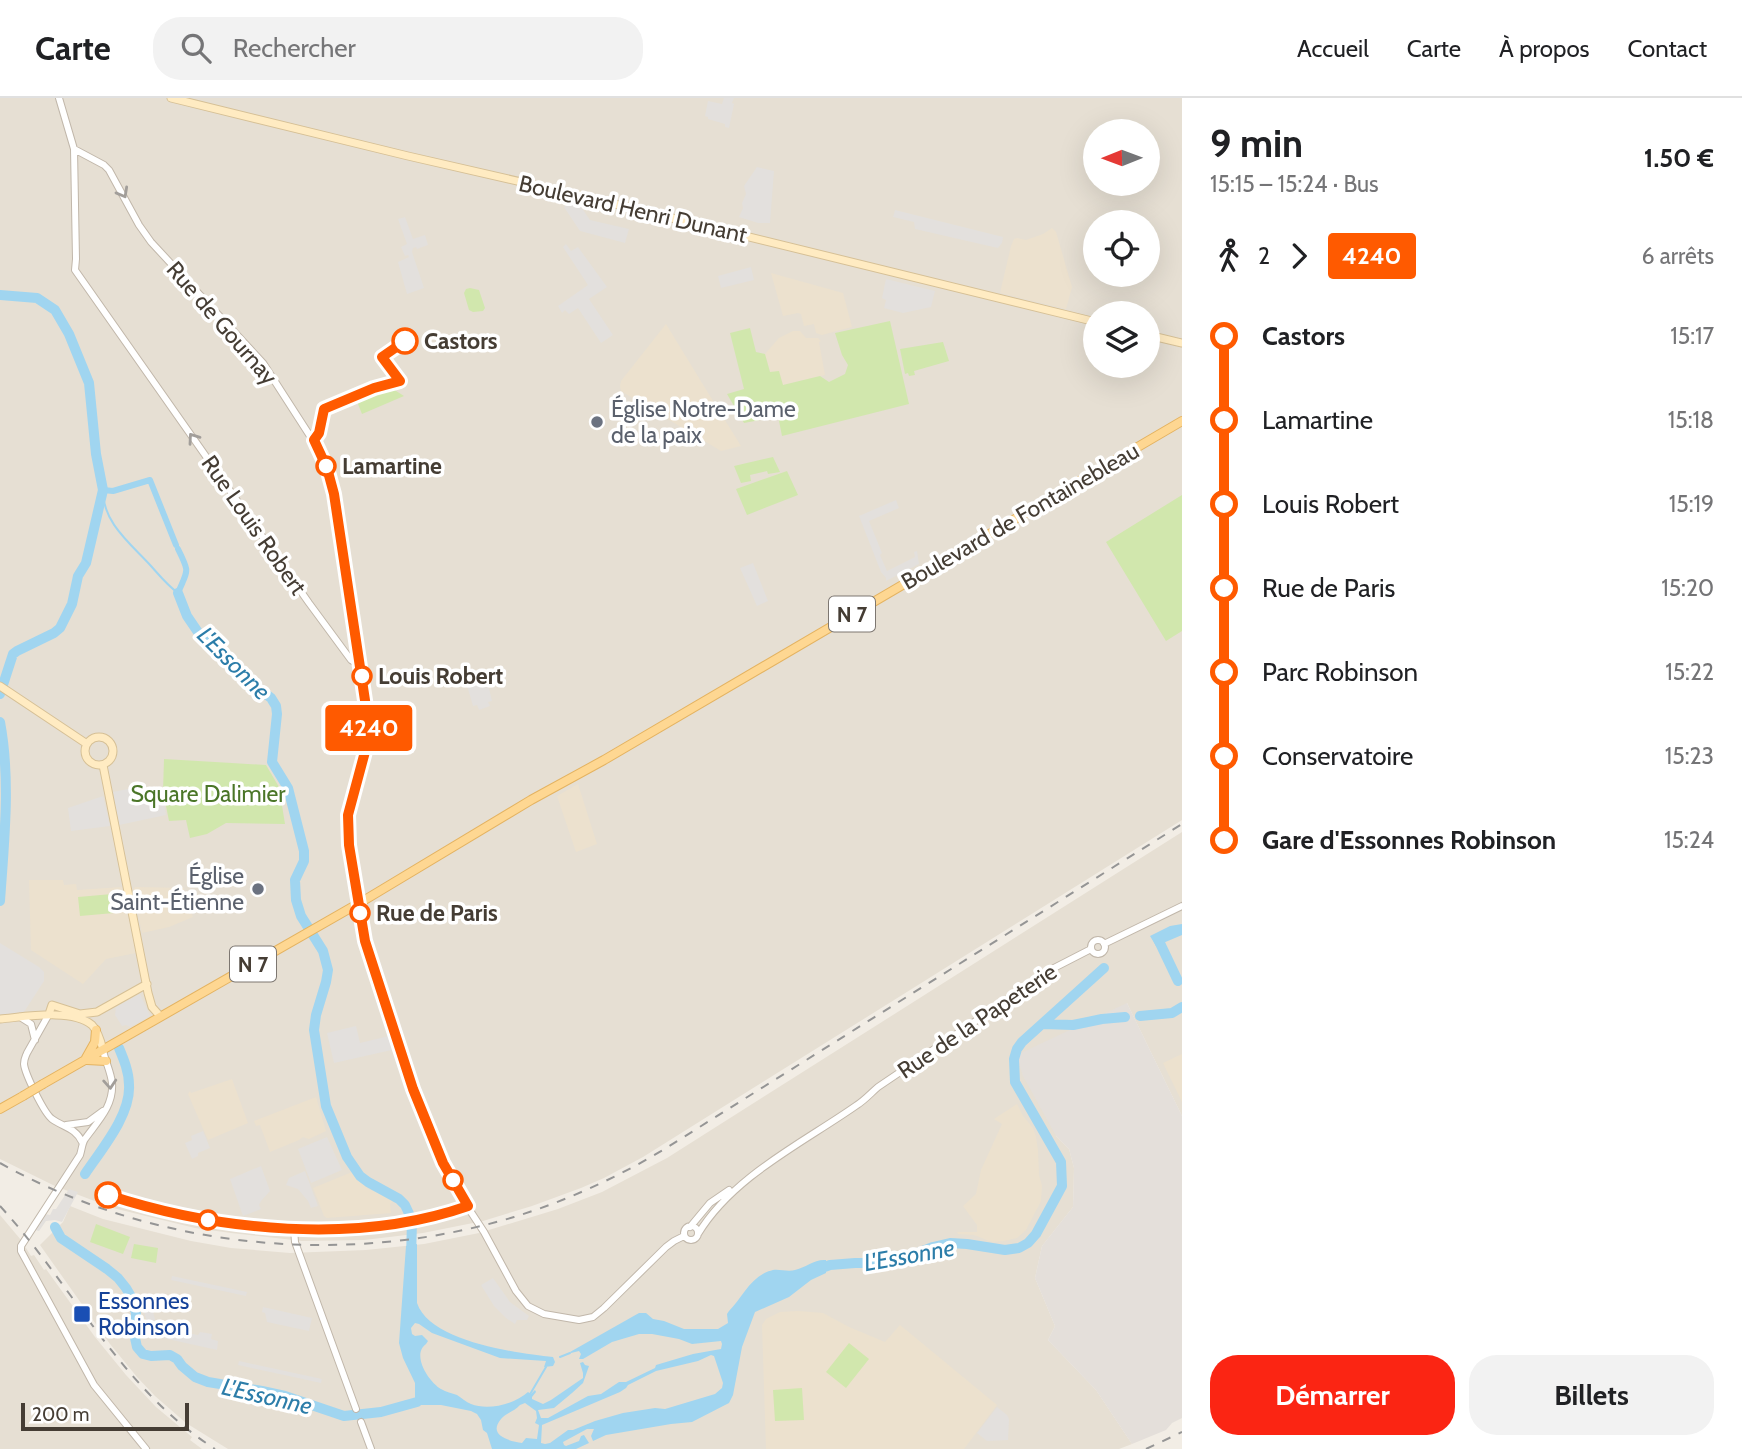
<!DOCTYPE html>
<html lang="fr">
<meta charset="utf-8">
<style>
:root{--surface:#fff;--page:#f2f2f2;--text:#202124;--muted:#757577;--line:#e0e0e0;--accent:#fb2513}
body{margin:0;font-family:Cabin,sans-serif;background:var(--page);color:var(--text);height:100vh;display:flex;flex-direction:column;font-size:26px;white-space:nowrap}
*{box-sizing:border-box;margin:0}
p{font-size:23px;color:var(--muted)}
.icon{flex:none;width:38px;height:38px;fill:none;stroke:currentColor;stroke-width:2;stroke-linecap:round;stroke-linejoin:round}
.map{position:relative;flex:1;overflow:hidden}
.panel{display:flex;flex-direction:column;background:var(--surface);width:560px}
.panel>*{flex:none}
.badge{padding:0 14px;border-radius:5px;font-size:24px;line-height:46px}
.needle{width:46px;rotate:269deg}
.fabs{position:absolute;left:1083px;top:21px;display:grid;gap:14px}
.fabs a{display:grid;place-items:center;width:77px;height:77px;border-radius:50%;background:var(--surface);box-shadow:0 7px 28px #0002;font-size:35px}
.scale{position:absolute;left:21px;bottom:18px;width:168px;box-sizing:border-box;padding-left:7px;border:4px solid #453d34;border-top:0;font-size:19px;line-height:24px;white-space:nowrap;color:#453d34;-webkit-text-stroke:5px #fff;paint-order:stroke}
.map>.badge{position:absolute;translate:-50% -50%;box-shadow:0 0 0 4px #fff}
.legs{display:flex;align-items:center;gap:10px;height:77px;padding:0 28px;font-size:23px}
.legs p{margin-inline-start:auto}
.headline{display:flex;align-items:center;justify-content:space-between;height:119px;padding:0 28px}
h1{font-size:38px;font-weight:800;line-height:52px}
.cta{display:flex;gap:14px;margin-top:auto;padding:14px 28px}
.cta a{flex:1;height:80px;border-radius:28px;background:var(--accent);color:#fff;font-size:28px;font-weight:800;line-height:80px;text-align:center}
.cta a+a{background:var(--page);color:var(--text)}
ul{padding:0 28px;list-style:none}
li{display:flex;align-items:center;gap:24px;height:84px;font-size:26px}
li i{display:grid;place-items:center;width:10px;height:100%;margin:0 9px;background:currentColor}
li i::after{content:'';width:18px;height:18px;margin:-9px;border:5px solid;border-radius:50%;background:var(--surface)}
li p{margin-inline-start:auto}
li:first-child i{background:linear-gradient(#0000 50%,currentColor 0)}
li:last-child i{background:linear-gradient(currentColor 50%,#0000 0)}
header{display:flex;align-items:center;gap:42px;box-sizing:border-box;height:98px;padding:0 35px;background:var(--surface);border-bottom:2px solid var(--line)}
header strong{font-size:33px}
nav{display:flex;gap:38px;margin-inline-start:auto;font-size:24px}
.search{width:490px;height:63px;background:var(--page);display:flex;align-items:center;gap:18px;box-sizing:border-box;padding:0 24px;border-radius:28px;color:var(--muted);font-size:26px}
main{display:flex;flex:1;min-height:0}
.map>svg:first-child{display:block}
.residential{fill:#e6dfd3;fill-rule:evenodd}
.industrial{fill:#e4dfda}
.education{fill:#ece1ce}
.green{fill:#d1e7ad}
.parking{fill:#e3e0dd}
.water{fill:#a0d5f0;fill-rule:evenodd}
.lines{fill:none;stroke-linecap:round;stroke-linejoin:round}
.stream{stroke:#a0d5f0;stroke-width:2}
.canal{stroke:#a0d5f0;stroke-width:6}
.river{stroke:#a0d5f0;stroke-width:10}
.tertiary-casing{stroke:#c1b7aa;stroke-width:8}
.secondary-casing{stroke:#d6c096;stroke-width:9}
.primary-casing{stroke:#e4b361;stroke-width:10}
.tertiary{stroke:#fff;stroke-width:6}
.secondary{stroke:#ffebc2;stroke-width:7}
.primary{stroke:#fed792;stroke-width:8}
.rail{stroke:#959595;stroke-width:2;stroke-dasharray:9 9;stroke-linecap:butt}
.primary-bridge-casing{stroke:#e4b361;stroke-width:10;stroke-linecap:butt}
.primary-bridge{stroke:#fed792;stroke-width:8}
.oneway{stroke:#a29e9a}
.line-1-casing{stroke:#fff;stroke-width:16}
.line-1{stroke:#ff5a00;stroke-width:10}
.stop-1-dot{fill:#fff;stroke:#ff5a00;stroke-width:3.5}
.worship-dot{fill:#6b7280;stroke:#fff;stroke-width:2.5}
.transit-dot{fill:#1a4fb4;stroke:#fff;stroke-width:2.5}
.labels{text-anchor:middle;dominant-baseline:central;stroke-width:7;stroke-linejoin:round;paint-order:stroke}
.shield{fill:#fff;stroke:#7d7771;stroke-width:2}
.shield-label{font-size:21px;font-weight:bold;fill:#453d34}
.street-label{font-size:23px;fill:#453d34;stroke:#fff}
.stop-label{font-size:23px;font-weight:bold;fill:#453d34;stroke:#fff;text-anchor:start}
.worship-label{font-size:23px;fill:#5b616d;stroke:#fff;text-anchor:start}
.park-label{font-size:23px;fill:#4b7628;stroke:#fff}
.transit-label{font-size:23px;fill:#164399;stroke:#fff;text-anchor:start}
.water-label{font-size:24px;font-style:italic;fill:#2c7da9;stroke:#fff}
</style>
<header>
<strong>Carte</strong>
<div class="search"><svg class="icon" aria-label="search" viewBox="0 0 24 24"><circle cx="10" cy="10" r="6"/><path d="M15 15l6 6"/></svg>Rechercher</div>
<nav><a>Accueil</a><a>Carte</a><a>À propos</a><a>Contact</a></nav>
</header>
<main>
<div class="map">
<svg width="1182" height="1351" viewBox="0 0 1182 1351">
<rect width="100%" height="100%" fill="#f2ede5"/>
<path class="residential" d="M0,0H1182V722L643,1059L604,1080L581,1090L532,1108L483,1123L423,1135L364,1142L302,1143L231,1135L195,1130L113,1110L55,1088L0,1061ZM1096,33H1148V86H1096ZM1096,124H1148V177H1096ZM1096,215H1148V268H1096Z
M1182,734V1018L1127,905L1056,1038L1069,1051L1074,1070L1073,1109L1042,1148L1035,1180L1055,1228L1048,1242L1096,1292L1132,1346L1119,1351H228L186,1325L155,1298L137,1279L110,1246L40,1147L63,1124L70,1108L103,1121L191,1143L231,1150L290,1155L366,1152L424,1146L479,1135L558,1111L602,1094L667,1060Z
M0,1117L21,1142L31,1158L34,1157L44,1172L46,1171L95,1239L126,1277L156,1309L192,1339L190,1342L202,1351H0Z"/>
<path class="industrial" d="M1127,905L1182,1018V1320L1172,1325L1166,1332L1132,1346L1096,1292L1048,1242L1055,1228L1035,1180L1042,1148L1073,1109L1074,1070L1069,1051L1056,1038L1023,978L1018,962L1019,956Z"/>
<path class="education" d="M1052,130L1056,134L1072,189L1066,211L1000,195L1011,148L1014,141L1017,140L1026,142L1043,136Z
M771,175L843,195L852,229L822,237L816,235L814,226L804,228L801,216L798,215L783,218Z
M666,226L702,285L741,348L721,353L621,293L620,288L621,283Z
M793,233H800L806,240H818L821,243L819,244L825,277L783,287L770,274L765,256L779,240Z
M578,686L597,746L576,754L557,698Z
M29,782H63L64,787L76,786L77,792L122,789L136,855L106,861L83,886L31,852Z
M135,789L184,790V796L193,819L169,829L142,835L133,792Z
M1182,956V1004L1163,965Z
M232,981L248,1025L208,1042L188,996L190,993L191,995Z
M316,999L326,1033L309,1041L303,1039L299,1042L270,1054L260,1027L256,1028L254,1023Z
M1017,1006L1023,1018L1033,1030L1036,1039L1038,1052L1039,1077L1042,1088L1041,1103L1026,1132L1017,1140L1004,1143L992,1144L974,1137L958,1136L957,1134H977V1127L963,1108L976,1096L981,1072L1002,1026L994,1021Z
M352,1074L368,1091L394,1102L390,1106L391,1115L327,1120L324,1118L313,1090Z
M798,1213L823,1215L849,1229L885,1244L900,1227L997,1307L964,1351H766L762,1227L766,1221L780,1214Z"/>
<path class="green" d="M470,190L479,192L485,210L483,213L473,214L469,212L464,195L466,191Z
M890,223L909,306L782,338L777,313L761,317L760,322L744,325L727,296L744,291L730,235L750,230L756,254L765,256L770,274L779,273L783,287L820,278L829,284L845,276L848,267L842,257L835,235Z
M943,244L949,263L914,273L915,277L909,278L908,275L905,276L900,251Z
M393,291L404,298L362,316L356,301L375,294Z
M773,359L780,374L768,376L767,373L750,377L751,383L741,385L734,368Z
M787,373L798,397L747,417L736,391Z
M1182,397V533L1166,543L1106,444Z
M164,661L266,667L279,689L285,726L226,725L207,736L190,740L186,722L169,723L163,693Z
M112,796L114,815L80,818L78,799Z
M96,1126L130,1139L123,1156L90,1144Z
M134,1146L158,1150L156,1165L131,1160Z
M849,1245L869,1261L846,1290L826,1274Z
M802,1290L804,1322L775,1323L773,1292Z"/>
<path class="parking" d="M724,0H734L732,5L734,6L729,30L725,29V26L708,21V19L705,18L708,3L722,6Z
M757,69L774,73L770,125H758L739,119L743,110L742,105L746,96L744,88Z
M572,104L579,106L590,122L629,131L625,145L580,133L564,109Z
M895,112L1003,139L1002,145L998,150L915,131L914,124L893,119Z
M405,119L413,141L425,137L428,147L417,151L416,149L413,150L412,154L424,190L407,196L398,164L409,159L408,157L405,158L401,149L407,146L398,121Z
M566,146L571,153L578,149L607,189L589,201L613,237L601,245L578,210L569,216L565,212L562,215L558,208L588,187L563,149Z
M751,169L754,182L721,190L718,178Z
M886,181L935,193L931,209L903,215L884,210L886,202L882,200Z
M896,402L899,410L869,423L882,455L880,457L887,473L915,459L914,454L917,453L919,466L886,483V480L881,474L859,418Z
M753,465L768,503L757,508L740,470Z
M466,584L489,590L492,603L488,604L490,608L479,612L477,607L473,608Z
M138,689L140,697L162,693L166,717L119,727L113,694Z
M103,698L110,728L71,733L68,710Z
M0,845L39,869L44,874V883L24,914L0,917Z
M140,896L150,918L130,929L126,927L122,928L115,917L116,909Z
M356,928L360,945L393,937L396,951L334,965L327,935Z
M203,1033L210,1050L198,1055V1058L192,1061L185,1045L192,1042L191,1038Z
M327,1039L342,1072L311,1085L298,1051Z
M261,1068L270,1093L261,1103L259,1107L261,1111L243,1118L230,1081Z
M305,1073L318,1108L311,1110L308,1103L298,1091L286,1087L289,1080Z
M69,1091L78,1094L62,1124L55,1122L46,1123L39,1133L35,1132L45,1116L50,1117L53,1111H56Z
M132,1097L217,1117L216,1120L178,1113L130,1102Z
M172,1178L247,1194L246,1198L171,1182Z
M493,1180L510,1204L529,1218L527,1222H517L515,1226L506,1220L494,1208L481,1187Z
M151,1206L157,1229L162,1230L165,1226L182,1230V1234L198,1237L200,1234L212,1236L211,1241L218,1243L217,1252L154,1238L152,1230H149L142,1208Z
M263,1209L312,1220L309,1233L267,1224L265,1215L262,1214Z
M239,1263L322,1281L321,1285L238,1267Z
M997,1309L1007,1317L1009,1321L1008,1342L987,1343L977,1335Z"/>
<path class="water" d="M1182,826V837L1156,848L1150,838L1170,828Z
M417,1146V1205C430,1244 517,1255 553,1259L555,1264L553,1268L544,1269L546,1263L500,1260L432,1235L419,1226L415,1225L411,1230L412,1236L415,1238L422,1237L428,1243L426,1246C411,1257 429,1284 441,1291C446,1294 452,1295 457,1297C462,1300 466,1304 471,1306C488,1313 515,1306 528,1294L531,1296L535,1292L536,1294L532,1299V1301L543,1306L551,1302L583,1280V1275L580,1265L583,1264L585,1267L589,1268L583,1285L572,1295L554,1310L538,1312L541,1320H548L588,1298L601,1296L619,1284H626L655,1270L656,1267L693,1256L721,1251L722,1246L721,1243L692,1246L679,1241L652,1236H639L612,1244L583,1261H579L581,1256L579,1253L571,1255L570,1254L639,1215H646L653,1221L664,1223L684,1231H718L728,1225L727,1216L729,1213C743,1199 751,1177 773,1172C780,1171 788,1174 795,1172C807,1169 814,1161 826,1162V1175L811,1182L789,1199L755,1214L742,1249L733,1297L729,1305L692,1324L671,1326L606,1337L593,1343L591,1338L594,1331H587L563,1344L564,1347L566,1348L579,1343L581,1338L584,1337L589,1345L576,1351H492L487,1335L483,1332L481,1322L477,1316L471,1313L441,1307H405L415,1302V1285L403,1260L399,1245L406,1148ZM711,1257L714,1258L723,1285L722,1290L715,1296L665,1311L655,1310L623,1315L595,1323L573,1332H568L550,1345L545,1346L541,1345L542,1327L620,1294L626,1290L628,1287L656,1273L698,1263ZM525,1305L536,1313L537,1320L535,1325L539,1327L537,1341L526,1340L522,1345C510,1343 487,1338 501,1321C506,1315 515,1313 520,1307Z"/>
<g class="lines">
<path class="stream" d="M103,392C102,424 131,446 151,468C160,478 167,487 178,495
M560,1259L570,1255
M529,1298L546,1269"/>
<path class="canal" d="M103,392L113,393L150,382L176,447
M178,495C188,471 190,475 178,451"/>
<path class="river" d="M0,197L37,200L55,212L69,236L89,285L96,356L103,392L86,465L78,478L72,506L60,530L54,535L17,553L13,556L0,596
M178,495L187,518L202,540L230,568L271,600L276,608L277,616L272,664L288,690L304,753V763L295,782L296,802L301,818L323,853L328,872L326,884L316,917L314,932L326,1008L347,1059L360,1078L368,1084L399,1101L405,1107L412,1122L411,1161
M0,624C11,683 4,744 0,803
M1158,841L1178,883
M1140,918L1172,915L1182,909
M1043,926L1073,927L1102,921L1125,919
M85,1076C101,1052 131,1017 129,987C129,974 124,962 119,950
M55,1129L61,1140L107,1171L118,1180L126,1190L133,1202L136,1216L135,1240L137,1249L143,1256L151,1258L170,1257L177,1261L182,1268L195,1279L208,1284L262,1293L285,1298L344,1318L381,1314L417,1304
M814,1173L830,1167L855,1165H880L900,1162L933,1149L950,1145L967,1146L1005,1152L1019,1150L1028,1145L1036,1136L1062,1088L1061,1064L1015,984L1014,961L1017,951L1022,944L1104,870"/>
<g class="tertiary-casing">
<path id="tertiary" d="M59,0L74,51L104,67L109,72L139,127L151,144L263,265L321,355L334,396L369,629L366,650L348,717L349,747L359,799V810L365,843L372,867L413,991L440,1059L465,1105L484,1134L516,1193L528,1208L544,1216L579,1222L593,1219L604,1210L666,1149L674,1143L684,1138
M74,51L76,161L75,172L309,505L351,562L356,565L360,564
M1091 849a7 7 0 1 1 14 0a7 7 0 1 1-14 0Z
M1104,846L1182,808
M49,916L27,955C25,960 24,961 24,966C25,976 44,1015 52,1021C63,1029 76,1030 82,1044
M20,919L31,926L35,942
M103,952C105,963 111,974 112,985C114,1008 97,1024 85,1041C82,1045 82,1051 80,1057L21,1148V1153L94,1287L146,1351
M66,1027L88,1024L103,1013
M684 1135a7 7 0 1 1 14 0a7 7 0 1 1-14 0Z
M690,1129L710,1105L729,1092
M294,1131L295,1144L356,1311
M698,1136C733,1078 803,1045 857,1007C865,1002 871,995 878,989L1054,870L1091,851
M361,1324L371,1351"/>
</g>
<g class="secondary-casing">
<path id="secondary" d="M171,0L408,58L582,98L1096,224
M1148,237L1182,245
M0,588L87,646
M85 653a14 14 0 1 1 28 0a14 14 0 1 1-28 0Z
M103,667L148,895L152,909L160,918
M49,916L52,907L80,916L97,914L147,886
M0,921C24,919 72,910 92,927C98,933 101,944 103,952"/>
</g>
<g class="primary-casing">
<path id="primary" d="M86,960L95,944L96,932
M87,962L106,963
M43,986L368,800L531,702L604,662L1182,323
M0,1011L23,998"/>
</g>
<use href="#tertiary" class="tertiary"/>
<use href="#secondary" class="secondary"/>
<use href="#primary" class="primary"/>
<path class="rail" d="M0,1065C154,1151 345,1170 514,1119C566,1103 616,1080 663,1052L1182,726
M0,1108C75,1190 119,1289 215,1351
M1146,1351L1182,1334"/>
<g class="primary-bridge-casing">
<path id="primary-bridge" d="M23,998L43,986"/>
</g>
<use href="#primary-bridge" class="primary-bridge"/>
</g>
<defs><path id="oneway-chevron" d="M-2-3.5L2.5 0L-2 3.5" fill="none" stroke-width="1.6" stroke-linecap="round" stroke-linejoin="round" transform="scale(1.75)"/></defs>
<g class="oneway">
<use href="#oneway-chevron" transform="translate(123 95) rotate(61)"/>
<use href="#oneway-chevron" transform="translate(193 340) rotate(-125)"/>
<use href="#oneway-chevron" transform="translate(110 986) rotate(86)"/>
</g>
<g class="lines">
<g class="line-1-casing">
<path id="line-1" d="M108,1097C218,1133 357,1147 468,1108L443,1065L413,991L365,843L349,747L348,717L366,650L369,629L334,396L327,370L314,342L319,335L324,311L374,290L400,283L382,259L405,243"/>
</g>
<use href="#line-1" class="line-1"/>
</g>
<g class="stop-1-dot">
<circle cx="405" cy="243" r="12"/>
<circle cx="326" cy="368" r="9"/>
<circle cx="362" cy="578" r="9"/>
<circle cx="360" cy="815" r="9"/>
<circle cx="453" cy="1082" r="9"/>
<circle cx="108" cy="1097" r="12"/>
<circle cx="208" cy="1122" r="9"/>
</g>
<g class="worship-dot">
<circle cx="597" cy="324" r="7"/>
<circle cx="258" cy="791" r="7"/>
</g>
<rect class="transit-dot" x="73" y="1207" width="18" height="18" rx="3.5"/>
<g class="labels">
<g class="shield">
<rect x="829" y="498.5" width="46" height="35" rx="5"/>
<rect x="230" y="848.5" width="46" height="35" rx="5"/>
</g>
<g class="shield-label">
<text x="852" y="516">N 7</text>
<text x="253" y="866">N 7</text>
</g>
<g class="street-label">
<text transform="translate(633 111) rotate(13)">Boulevard Henri Dunant</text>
<text transform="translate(222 225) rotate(49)">Rue de Gournay</text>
<text transform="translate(1020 418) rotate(-30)">Boulevard de Fontainebleau</text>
<text transform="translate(254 427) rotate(55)">Rue Louis Robert</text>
<text transform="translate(977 923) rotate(-34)">Rue de la Papeterie</text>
</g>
<g class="stop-label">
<text x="424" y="243">Castors</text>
<text x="342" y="368">Lamartine</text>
<text x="378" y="578">Louis Robert</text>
<text x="376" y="815">Rue de Paris</text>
</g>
<g class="worship-label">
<text x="611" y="311">Église Notre-Dame<tspan x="611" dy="26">de la paix</tspan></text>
<text x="244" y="778" text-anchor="end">Église<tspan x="244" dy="26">Saint-Étienne</tspan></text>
</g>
<g class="park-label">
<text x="208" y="696">Square Dalimier</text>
</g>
<g class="transit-label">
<text x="98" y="1203">Essonnes<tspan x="98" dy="26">Robinson</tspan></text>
</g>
<g class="water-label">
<text transform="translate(234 565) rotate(45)">L'Essonne</text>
<text transform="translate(909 1157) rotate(-10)">L'Essonne</text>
<text transform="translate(267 1298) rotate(13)">L'Essonne</text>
</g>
</g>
</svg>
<div class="fabs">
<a><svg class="needle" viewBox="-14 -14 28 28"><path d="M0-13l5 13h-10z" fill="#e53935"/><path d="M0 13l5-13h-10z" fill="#757577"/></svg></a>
<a><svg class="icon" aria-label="locate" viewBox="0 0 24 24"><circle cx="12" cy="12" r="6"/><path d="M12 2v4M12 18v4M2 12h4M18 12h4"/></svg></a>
<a><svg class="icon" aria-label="layers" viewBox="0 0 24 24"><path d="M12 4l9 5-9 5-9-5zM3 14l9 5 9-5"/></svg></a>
</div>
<div class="scale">200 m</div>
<b class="badge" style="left:369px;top:630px;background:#ff5a00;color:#fff">4240</b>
</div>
<section class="panel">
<div class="headline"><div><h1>9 min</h1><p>15:15 – 15:24 · Bus</p></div><b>1.50 €</b></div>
<div class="legs"><svg class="icon" aria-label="walk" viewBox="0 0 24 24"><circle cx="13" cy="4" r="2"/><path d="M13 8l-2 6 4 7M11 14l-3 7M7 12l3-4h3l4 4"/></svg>2<svg class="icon" aria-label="forward" viewBox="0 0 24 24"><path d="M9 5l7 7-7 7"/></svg><b class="badge" style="background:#ff5a00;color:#fff">4240</b><p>6 arrêts</p></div>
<ul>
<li><i style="color:#ff5a00"></i><b>Castors</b><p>15:17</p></li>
<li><i style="color:#ff5a00"></i><span>Lamartine</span><p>15:18</p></li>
<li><i style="color:#ff5a00"></i><span>Louis Robert</span><p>15:19</p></li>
<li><i style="color:#ff5a00"></i><span>Rue de Paris</span><p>15:20</p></li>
<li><i style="color:#ff5a00"></i><span>Parc Robinson</span><p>15:22</p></li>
<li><i style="color:#ff5a00"></i><span>Conservatoire</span><p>15:23</p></li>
<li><i style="color:#ff5a00"></i><b>Gare d'Essonnes Robinson</b><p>15:24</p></li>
</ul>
<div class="cta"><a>Démarrer</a><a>Billets</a></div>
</section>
</main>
